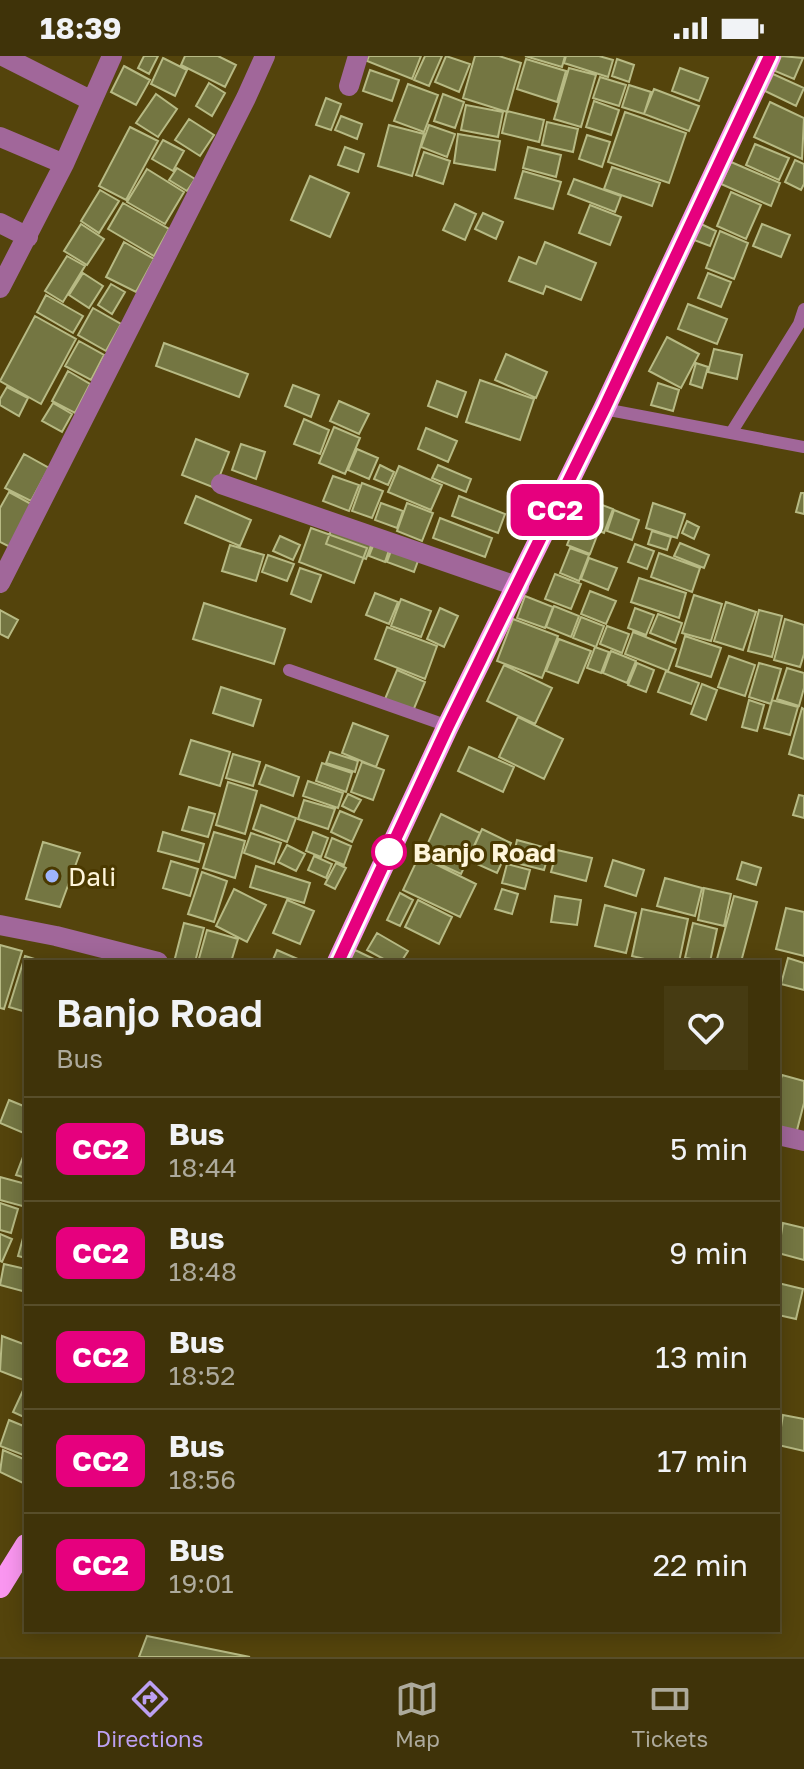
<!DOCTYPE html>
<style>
:root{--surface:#3f3309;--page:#463b12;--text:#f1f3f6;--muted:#adaa9c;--line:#584e2a;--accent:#bca0f2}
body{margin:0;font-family:"Golos Text",sans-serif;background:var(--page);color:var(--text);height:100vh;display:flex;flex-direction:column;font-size:30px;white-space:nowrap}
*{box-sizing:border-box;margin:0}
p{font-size:26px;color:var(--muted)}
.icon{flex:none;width:44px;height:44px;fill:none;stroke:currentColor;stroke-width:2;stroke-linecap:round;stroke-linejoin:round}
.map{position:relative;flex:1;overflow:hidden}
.sheet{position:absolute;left:24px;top:904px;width:756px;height:672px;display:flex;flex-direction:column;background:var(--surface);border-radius:0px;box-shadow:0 4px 20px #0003,0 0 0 2px var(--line)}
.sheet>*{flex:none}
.badge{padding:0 16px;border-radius:12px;font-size:28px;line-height:52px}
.map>.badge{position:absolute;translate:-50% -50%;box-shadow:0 0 0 4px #fff}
.round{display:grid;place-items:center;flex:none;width:84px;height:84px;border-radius:0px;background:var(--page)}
.head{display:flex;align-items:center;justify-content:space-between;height:136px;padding:0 32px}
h1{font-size:38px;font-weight:600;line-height:60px}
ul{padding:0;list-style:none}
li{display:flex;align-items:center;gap:24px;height:104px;padding:0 32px;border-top:2px solid var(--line)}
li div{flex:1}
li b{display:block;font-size:30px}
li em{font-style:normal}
li .badge{min-width:88px;font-weight:700;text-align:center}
.status{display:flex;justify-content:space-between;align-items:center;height:56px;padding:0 40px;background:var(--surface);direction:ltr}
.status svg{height:22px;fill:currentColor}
.tabs{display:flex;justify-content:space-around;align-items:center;height:112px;border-top:2px solid var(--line);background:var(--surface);font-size:22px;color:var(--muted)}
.tabs a{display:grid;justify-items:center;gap:4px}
.tabs .on{color:var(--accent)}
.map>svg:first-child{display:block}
.building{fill:#747642;stroke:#b7ba84;stroke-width:2}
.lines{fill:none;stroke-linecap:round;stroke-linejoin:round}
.service{stroke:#a1679a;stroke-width:12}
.minor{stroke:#a1679a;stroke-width:20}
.tertiary{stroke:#a1679a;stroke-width:20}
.trunk{stroke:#fa96f0;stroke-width:22}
.line-casing{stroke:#fff;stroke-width:18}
.line{stroke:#e6007e;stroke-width:12}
.stop-dot{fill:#fff;stroke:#e6007e;stroke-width:4}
.poi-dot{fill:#9eb4fd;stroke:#4a3900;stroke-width:3}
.labels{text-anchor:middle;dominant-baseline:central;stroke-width:6;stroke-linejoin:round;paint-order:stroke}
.stop-label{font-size:26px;font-weight:bold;fill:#fef5da;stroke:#4a3900;text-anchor:start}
.poi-label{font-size:26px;fill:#fef5da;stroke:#4a3900;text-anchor:start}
</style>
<div class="status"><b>18:39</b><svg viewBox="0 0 49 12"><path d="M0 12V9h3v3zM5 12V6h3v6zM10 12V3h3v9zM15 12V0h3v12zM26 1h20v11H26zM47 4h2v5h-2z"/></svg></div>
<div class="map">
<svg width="804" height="1601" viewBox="0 0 804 1601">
<rect width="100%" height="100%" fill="#54440c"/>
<path class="building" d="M144,0H158L149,18L138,12Z
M185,0H218L236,9L225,31L181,9Z
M369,0H421L412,23L367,5Z
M425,0H442L429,30L414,24Z
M446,0L470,8L459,36L435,26Z
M475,0H499L521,7L507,56L463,42Z
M525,0H565L562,11Z
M566,0H599L613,4L608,21L564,7Z
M781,0L803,2L794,23L775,15Z
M163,2L187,14L175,40L151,28Z
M526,3L566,15L557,46L517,33Z
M617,3L634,9L629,26L612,20Z
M124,10L150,24L136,49L111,36Z
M569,12L596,19L581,71L554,63Z
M680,12L708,22L699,45L672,35Z
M370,14L399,24L392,45L363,35Z
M773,18L804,32L796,50L765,35Z
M600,21L626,29L619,50L593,42Z
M209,27L225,37L212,60L196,50Z
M408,28L438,39L424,76L394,65Z
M629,29L651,36L644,58L622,51Z
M654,33L699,50L689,75L644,58Z
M156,38L177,53L158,81L136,67Z
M443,38L464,46L455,72L434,65Z
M326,42L341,48L331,74L316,69Z
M594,45L619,54L611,79L586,71Z
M770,46L804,62L802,103L754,81Z
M466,49L503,56L498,81L461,74Z
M507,55L544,64L539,86L502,77Z
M625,56L686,77L669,127L608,106Z
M341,60L362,68L357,83L335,74Z
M189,63L214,79L200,100L175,84Z
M547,66L578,73L573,96L542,89Z
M389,69L424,78L412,120L378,110Z
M429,69L455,78L447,101L421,91Z
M130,71L158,85L126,144L99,130Z
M458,78L500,85L495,114L454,107Z
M587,79L610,86L602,111L579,103Z
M163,84L184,95L173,115L152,103Z
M755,88L789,102L779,124L746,109Z
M345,91L364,98L358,116L338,109Z
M528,91L561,99L556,121L523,112Z
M424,96L450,105L443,128L416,119Z
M795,104L804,108V128L801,134L785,126Z
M731,106L780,127L771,150L721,128Z
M612,111L660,127L652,150L604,133Z
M177,112L195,123L187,135L169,124Z
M147,113L184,136L165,168L127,146Z
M523,115L561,126L553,153L515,142Z
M310,120L349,137L330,181L291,164Z
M574,123L621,140L615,156L568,138Z
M100,134L119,145L99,177L81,165Z
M731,136L761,149L746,183L717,170Z
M123,147L169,173L154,200L108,173Z
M455,148L476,158L465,184L443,174Z
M590,149L621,161L610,189L579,177Z
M483,157L503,166L496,183L475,173Z
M81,168L104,183L87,209L64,195Z
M701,168L716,175L710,190L694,184Z
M762,168L790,179L781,201L753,190Z
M720,175L748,187L734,223L706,212Z
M124,186L154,203L136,236L106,221Z
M545,186L596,207L581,244L546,230L543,238L509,225L519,201L536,208Z
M67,200L85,210L63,246L45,235Z
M83,217L103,230L89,252L69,239Z
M708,217L731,226L721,251L698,242Z
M111,228L125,236L112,258L98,249Z
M46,239L83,260L73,277L37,256Z
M688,248L727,263L717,288L678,273Z
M93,252L121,268L106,295L78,279Z
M35,260L76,283L41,348L0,325Z
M667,281L699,298L681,332L649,315Z
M79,285L104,299L91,324L65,310Z
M164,287L248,318L239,341L156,310Z
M714,293L742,299L737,323L708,316Z
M506,298L547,316L536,342L495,324Z
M696,307L708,311L702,332L690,328Z
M68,315L90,328L75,357L52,345Z
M480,324L534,343L520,384L466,366Z
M437,325L466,336L457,361L428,350Z
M658,327L679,334L673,355L651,349Z
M293,329L319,339L311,361L285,350Z
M7,331L28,342L19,360L0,349V343Z
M339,345L369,358L359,378L330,365Z
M53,347L72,358L62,376L42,365Z
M304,363L329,374L320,398L294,388Z
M334,371L360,382L345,418L319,407Z
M426,372L457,385L448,406L418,393Z
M196,383L229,396L215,432L182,419Z
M241,388L265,396L256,423L232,414Z
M357,393L378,402L369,423L348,414Z
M24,398L49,412L31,445L5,432Z
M380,409L394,416L388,429L374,423Z
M438,409L471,423L466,436L432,422Z
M399,410L442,429L431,454L388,436Z
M333,420L359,429L349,455L323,445Z
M362,427L383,435L372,462L352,455Z
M9,436L33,449L10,491L0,486V452Z
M801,437H804V458L796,456Z
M196,440L251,464L240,490L185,467Z
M459,440L505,458L498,477L452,460Z
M581,441L613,453L604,477L572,464Z
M381,447L403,455L397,472L375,464Z
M407,447L433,457L422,485L397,475Z
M653,447L685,458L677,482L646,472Z
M614,454L639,464L632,484L607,475Z
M440,462L492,482L485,501L433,482Z
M687,465L699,471L694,483L682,477Z
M333,469L373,484L366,503L326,488Z
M575,469L598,477L590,498L567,489Z
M311,472L367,492L354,527L299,506Z
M652,475L671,481L667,494L648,488Z
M280,480L300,489L293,504L273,495Z
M375,485L390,491L385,506L369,500Z
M680,487L709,499L704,512L674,500Z
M635,488L654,495L647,513L628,506Z
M230,489L264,499L256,525L222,515Z
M392,492L419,502L414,516L387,506Z
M570,492L589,499L579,525L560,517Z
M659,497L700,512L692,536L651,521Z
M268,499L294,508L287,525L262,516Z
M589,502L617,512L608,534L581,523Z
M300,512L321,519L311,546L291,538Z
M555,518L581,528L571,553L545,543Z
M639,522L686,537L679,562L631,546Z
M590,535L616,545L606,568L581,558Z
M375,537L398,546L389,568L366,559Z
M694,539L722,548L711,585L682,577Z
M525,540L553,551L545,572L517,562Z
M401,543L431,555L421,581L391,570Z
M726,546L756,556L743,594L714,585Z
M204,547L285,573L274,608L193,583Z
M554,550L579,560L571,581L546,571Z
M440,552L458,560L444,591L427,583Z
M635,552L654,559L646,579L628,572Z
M0,554L18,564L8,582L0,578Z
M759,554L782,560L772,601L748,595Z
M658,558L682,567L675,587L650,577Z
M581,561L604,570L596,591L573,582Z
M513,563L558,580L542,622L497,605Z
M785,563L804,569V598L800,611L774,604Z
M607,570L629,578L622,597L600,588Z
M387,571L437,590L425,623L375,603Z
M633,576L676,593L668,615L625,598Z
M685,580L721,592L711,621L676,610Z
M559,583L591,595L578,627L546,615Z
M595,591L609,596L601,617L587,612Z
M611,595L636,605L627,627L603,617Z
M729,600L755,609L745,640L718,631Z
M637,607L654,614L646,636L628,629Z
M759,607L781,613L771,648L749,641Z
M504,609L552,632L535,668L487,645Z
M787,612L804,617V632L799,650L777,643Z
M397,614L425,626L413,655L385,643Z
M666,615L699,627L691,648L658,636Z
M702,628L717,634L706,664L691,658Z
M221,631L261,644L253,670L213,657Z
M749,644L764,649L757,675L742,671Z
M772,644L798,651L790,679L764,672Z
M802,652L804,653V703L789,698Z
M518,661L563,683L544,723L499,701Z
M353,667L388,680L376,711L342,697Z
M191,684L230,696L220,730L180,718Z
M469,691L514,711L503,736L458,715Z
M330,696L358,705L355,716L326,707Z
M233,698L260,706L253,730L226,722Z
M362,706L384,714L373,744L351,736Z
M322,707L352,717L346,736L316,725Z
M266,709L299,721L293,740L259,728Z
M308,725L343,737L338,752L303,740Z
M228,726L257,735L245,778L216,769Z
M348,738L361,744L354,756L342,750Z
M799,739L804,740V762L793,759Z
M304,744L335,753L328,773L298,763Z
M261,749L296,762L287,786L253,773Z
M189,751L215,758L208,781L182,774Z
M340,755L362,764L352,786L331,776Z
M441,758L480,777L461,818L422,800Z
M482,773L511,787L497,817L468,804Z
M163,776L204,788L199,806L158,795Z
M214,776L245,785L235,822L203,812Z
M313,776L328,782L321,801L306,795Z
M251,777L281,787L274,808L244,797Z
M332,782L351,790L344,809L325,801Z
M517,784L550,793L544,814L512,806Z
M43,786L80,797L60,851L26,843Z
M287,789L305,798L296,815L278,806Z
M557,794L592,802L586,825L551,816Z
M314,800L332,808L326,822L308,814Z
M419,800L476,828L460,861L403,834Z
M613,804L644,814L636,840L605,830Z
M171,805L198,813L190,840L163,832Z
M742,806L761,812L756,829L737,823Z
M336,807L346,812L335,833L325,828Z
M507,808L530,814L525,833L502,827Z
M256,810L310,827L304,847L250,831Z
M202,816L227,825L214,866L188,858Z
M665,822L702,832L695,860L657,850Z
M704,832L731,838L724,870L698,864Z
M234,833L266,849L247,886L216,870Z
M502,833L518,838L512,858L495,853Z
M400,837L413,844L400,870L387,864Z
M555,840L581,844L577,869L551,866Z
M734,840L757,846L741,906L717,903Z
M287,844L314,855L300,888L273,877Z
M418,844L452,861L439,888L405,871Z
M605,849L636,857L626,897L595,890Z
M786,852L804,856V900L776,893Z
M642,853L688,863L679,906H657L632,900Z
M184,867L204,872L195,906H174Z
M693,867L717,873L710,906L685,902Z
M207,874L238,883L231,906H198Z
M377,877L408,895L401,906H389L367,894Z
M0,889L22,895L4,953L0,952Z
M277,894L300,904V906H272Z
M355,894L380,906H349Z
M25,900L44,906H26V956L9,951Z
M788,902L804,907V934L781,928Z
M782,1019L804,1025V1047L796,1078L778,1074V1033Z
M9,1044L26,1051V1078L0,1067Z
M26,1093V1122L16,1119Z
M0,1121L26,1128V1151L0,1144Z
M0,1147L18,1153L11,1177L0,1174Z
M783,1167L804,1172V1204L778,1197Z
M25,1175L26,1176V1202L18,1200Z
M0,1178L12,1183L2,1206L0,1205Z
M4,1208L26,1213V1236L0,1229Z
M778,1227L803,1233L796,1263L778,1259Z
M2,1280L26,1289V1325L0,1315Z
M26,1328V1362L13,1356Z
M783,1359L804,1363V1395L778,1389Z
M9,1364L26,1371V1400L0,1390Z
M3,1394L26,1404V1421L23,1427L0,1416Z
M147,1580L250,1601H139Z"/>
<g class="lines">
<path class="service" d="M604,353L804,391
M731,377L799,268L804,253
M289,614L448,670"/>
<path class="minor" d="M3,0L92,45
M349,30L358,0
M0,81L64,108
M0,167L28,181
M0,232L64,108L112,0
M221,428L519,531
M0,527L246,42L265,0
M778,1079L804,1085"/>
<path class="tertiary" d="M0,869L56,880L158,906"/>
<path class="trunk" d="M338,906L448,670L604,353L770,0
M0,1531L26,1489"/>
</g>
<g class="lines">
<g class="line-casing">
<path id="line" d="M338,906L448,670L604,353L770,0"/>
</g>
<use href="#line" class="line"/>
</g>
<circle class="stop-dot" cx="389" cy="796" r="16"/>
<circle class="poi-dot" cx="52" cy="820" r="8"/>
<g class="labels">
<g class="stop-label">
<text x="413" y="796">Banjo Road</text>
</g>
<g class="poi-label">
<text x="68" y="820">Dali</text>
</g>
</g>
</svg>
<b class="badge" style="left:555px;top:454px;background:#e6007e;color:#fff">CC2</b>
<section class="sheet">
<div class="head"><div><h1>Banjo Road</h1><p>Bus</p></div><a class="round"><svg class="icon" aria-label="heart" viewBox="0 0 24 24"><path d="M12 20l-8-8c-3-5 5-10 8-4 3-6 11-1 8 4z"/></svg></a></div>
<ul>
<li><span class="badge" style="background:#e6007e;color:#fff">CC2</span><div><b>Bus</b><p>18:44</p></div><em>5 min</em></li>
<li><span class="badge" style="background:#e6007e;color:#fff">CC2</span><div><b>Bus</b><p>18:48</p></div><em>9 min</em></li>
<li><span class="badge" style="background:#e6007e;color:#fff">CC2</span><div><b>Bus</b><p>18:52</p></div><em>13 min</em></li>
<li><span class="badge" style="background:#e6007e;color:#fff">CC2</span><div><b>Bus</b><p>18:56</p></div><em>17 min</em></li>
<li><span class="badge" style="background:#e6007e;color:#fff">CC2</span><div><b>Bus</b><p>19:01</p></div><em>22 min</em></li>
</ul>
</section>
</div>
<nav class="tabs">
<a class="on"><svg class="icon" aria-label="directions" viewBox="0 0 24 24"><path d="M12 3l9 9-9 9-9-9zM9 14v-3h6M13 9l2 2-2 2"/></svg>Directions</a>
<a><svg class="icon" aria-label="map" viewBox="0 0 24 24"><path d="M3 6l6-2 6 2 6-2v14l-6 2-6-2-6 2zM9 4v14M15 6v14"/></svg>Map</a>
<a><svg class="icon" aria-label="tickets" viewBox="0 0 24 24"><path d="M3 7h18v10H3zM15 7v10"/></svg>Tickets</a>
</nav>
